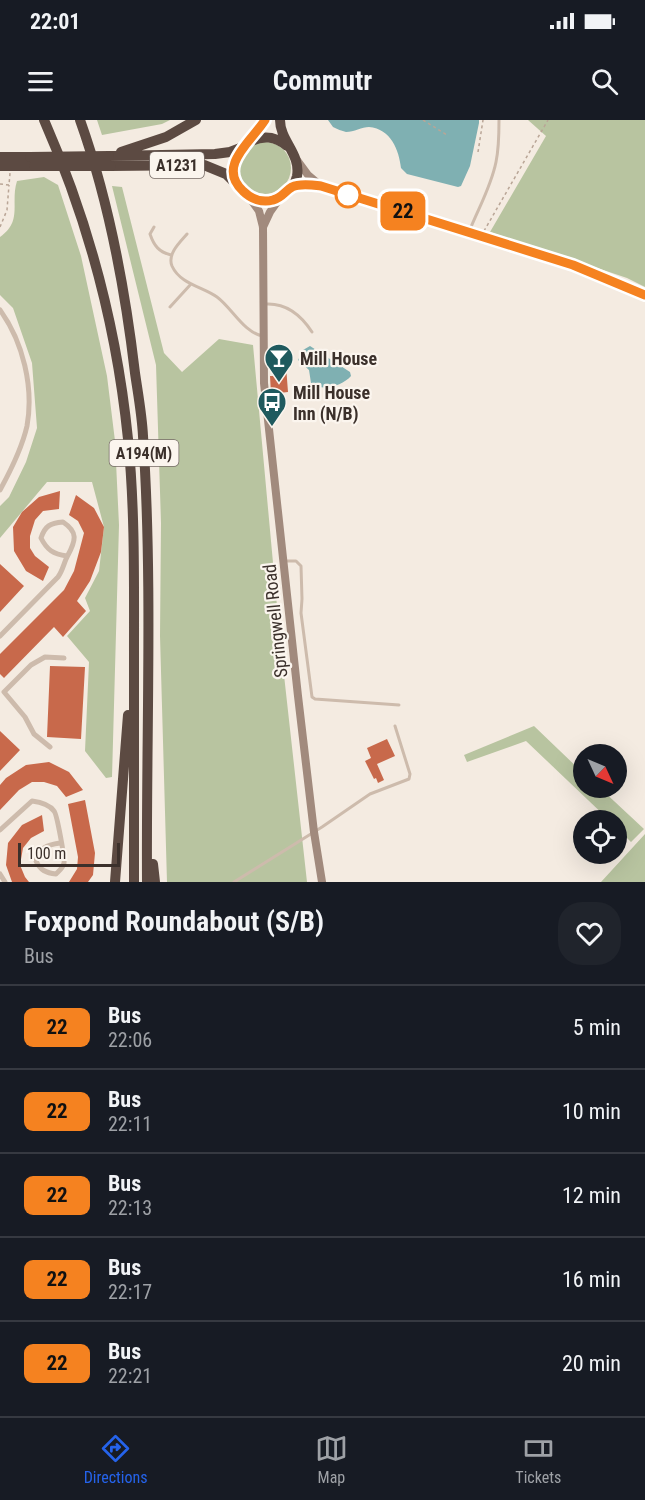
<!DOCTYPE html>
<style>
:root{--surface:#171b24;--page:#20242c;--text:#f1f3f6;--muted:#9ea1a6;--line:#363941;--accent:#2563eb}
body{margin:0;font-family:"Roboto Condensed",sans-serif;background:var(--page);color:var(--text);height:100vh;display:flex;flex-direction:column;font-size:22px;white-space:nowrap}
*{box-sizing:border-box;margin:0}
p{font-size:20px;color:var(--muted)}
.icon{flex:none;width:33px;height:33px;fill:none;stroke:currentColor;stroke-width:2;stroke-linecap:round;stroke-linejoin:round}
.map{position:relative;height:762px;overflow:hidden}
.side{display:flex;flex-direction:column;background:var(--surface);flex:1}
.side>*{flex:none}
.badge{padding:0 12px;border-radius:9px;font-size:21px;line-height:39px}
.needle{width:39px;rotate:134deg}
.buttons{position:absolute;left:573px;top:624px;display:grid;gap:12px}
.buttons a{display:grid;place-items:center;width:54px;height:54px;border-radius:50%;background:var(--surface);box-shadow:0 6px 24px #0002;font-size:30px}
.scale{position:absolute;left:18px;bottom:15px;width:102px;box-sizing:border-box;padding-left:6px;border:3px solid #3b302b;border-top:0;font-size:16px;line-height:21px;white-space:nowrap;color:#3b302b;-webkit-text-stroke:4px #fbf5ee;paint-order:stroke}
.map>.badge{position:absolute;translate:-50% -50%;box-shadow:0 0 0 3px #fff}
.round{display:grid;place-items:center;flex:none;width:63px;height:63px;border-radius:24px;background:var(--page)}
.head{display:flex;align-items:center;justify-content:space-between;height:102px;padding:0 24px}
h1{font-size:28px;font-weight:700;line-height:45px}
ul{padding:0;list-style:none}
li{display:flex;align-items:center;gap:18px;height:84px;padding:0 24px;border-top:2px solid var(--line)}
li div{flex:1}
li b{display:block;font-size:22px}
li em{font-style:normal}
li .badge{min-width:66px;font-weight:700;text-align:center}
.status{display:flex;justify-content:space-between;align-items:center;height:42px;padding:0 30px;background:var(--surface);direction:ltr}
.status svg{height:16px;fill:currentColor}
header{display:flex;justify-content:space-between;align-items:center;height:78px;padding:0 24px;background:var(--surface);font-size:27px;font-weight:700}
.dock{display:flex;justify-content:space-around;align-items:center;height:84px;border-top:2px solid var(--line);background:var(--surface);font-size:16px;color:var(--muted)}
.dock a{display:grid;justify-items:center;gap:3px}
.dock .active{color:var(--accent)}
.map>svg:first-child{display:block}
.green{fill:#b8c4a0}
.water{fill:#7fb0b2}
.building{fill:#c8694b}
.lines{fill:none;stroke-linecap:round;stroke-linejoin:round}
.path{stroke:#b9a596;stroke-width:1.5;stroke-dasharray:3 3;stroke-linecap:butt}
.lane{stroke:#cdbbac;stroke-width:3}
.street{stroke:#cdbbac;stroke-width:5}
.secondary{stroke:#a18a7d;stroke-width:8}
.highway{stroke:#5c4a42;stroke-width:10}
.highway-bridge{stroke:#5c4a42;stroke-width:10}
.line-casing{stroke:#fff;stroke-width:14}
.line{stroke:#f58220;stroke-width:9}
.stop-dot{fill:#fff;stroke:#f58220;stroke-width:3}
.labels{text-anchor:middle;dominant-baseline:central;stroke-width:4.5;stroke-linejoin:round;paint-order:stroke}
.shield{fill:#fbf5ee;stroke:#756b66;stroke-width:1.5}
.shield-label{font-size:16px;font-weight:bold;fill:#3b302b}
.poi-label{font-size:18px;font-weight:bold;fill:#3b302b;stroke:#fbf5ee;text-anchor:start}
.street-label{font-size:18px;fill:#3b302b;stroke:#fbf5ee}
</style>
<div class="status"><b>22:01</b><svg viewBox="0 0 49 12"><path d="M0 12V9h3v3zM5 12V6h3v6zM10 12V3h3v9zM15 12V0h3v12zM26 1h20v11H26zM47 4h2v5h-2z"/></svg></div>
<header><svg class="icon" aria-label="menu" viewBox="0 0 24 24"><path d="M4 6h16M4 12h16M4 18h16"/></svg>Commutr<svg class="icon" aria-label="search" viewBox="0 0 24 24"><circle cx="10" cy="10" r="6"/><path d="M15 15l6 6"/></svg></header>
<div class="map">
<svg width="645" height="762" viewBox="0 0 645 762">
<rect width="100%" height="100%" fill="#f4ebe1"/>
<path class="green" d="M97,0H170L162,4L102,15Z
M528,0H645V167L627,158L490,112L546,16Z
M239 48a26 26 0 1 1 52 0a26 26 0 1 1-52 0Z
M44,57L58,65L81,136L107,256L115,321L119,405L112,657L106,658L85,631L89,542L67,516L90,491L85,478L99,451L104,407L92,362H47L0,418V386L9,377L26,342L37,308L32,243L13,188L0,175V117C23,101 10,83 17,61Z
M112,66L122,67L164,233L182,252L219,219L253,225L280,519L307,762H167L160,516L161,403L156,245Z
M534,606L583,653L584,668H600L644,709L631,722L617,708L616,700H609L526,621L467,642L464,635Z
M645,714V762H601Z"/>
<path class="water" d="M328,0H479V3L470,46L461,66L458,67L407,54L401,48C399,30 391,9 369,7C362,7 354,12 346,12C342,11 337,9 333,7Z
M310,226L350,252L351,256C342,266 322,272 311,263L309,250L298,240L303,230Z"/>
<path class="building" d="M286,246L288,272L271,274L270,256H273L272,247Z
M60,371L59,389L43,391L35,400L30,416V428L35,436L49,447L43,461L26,451L14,431L13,407L22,392L39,377Z
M76,375L94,388L104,407L101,432L90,461L77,481L86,491L63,517L54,507L4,558L0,554V534L64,470L74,451L84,413L78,401L69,395Z
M0,444L24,466L0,492Z
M50,546L85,547L81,619L47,617Z
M0,611L20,630L0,651Z
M387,619L395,636L377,644L384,660L378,663L376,658L374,659L365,641L371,638L367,628Z
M49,642L69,652L83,670L66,677L57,666L44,662H32L19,670L0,690V665L6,658L26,645Z
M85,680L95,733L93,755L88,762H69L77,749L78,737L68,684Z
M42,695L44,711L31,718L23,728L20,745L25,757L29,762H12L6,745L8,723L22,705Z"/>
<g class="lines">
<path class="path" d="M423,0L447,15
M478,32L483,0
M0,64L9,65L10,53
M0,107L7,90L9,65
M484,111L548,0"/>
<path class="lane" d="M154,107L150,114C154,126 159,132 171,135
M469,112C478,89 491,67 496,42C499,28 499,14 499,0
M187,114C180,122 167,134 172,146C180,164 203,167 217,177C232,188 244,213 263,216
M266,184C287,183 301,195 312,212
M170,187L191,164
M266,235L279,233V225
M285,441H296L301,446L302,479L301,493L312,577L315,579L399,585
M234,762L322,707L370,674L409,659L410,654L395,606"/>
<path class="street" d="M0,190C23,222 34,267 27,306C22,328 11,350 0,370
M0,516L58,457C63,450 64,442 68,435C76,420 78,412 63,402C50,403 45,406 41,418C47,430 53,434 67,436
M50,627L34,614L25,597L4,572L31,545L45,537L64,538
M0,710L32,681C40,682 49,684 54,691C57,694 65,739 64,743C63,748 59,751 56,754C46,753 40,750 36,741C40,728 46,725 60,723
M0,754L5,762"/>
<path class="secondary" d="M297,40L308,55L321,66
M292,67L304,65L321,66L573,145L645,175
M249,77L259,91L263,107L264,263L298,576L314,712L322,762
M263,107L270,92L280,78"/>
<path class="highway" d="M44,0C88,100 117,210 128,319C135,389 134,460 134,531C134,608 134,685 134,762
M80,0C109,81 125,168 135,253C138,274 142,295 143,316C153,464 146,614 147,762
M265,0C257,13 239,26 235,40C222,81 288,97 297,56C301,34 280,21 280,0
M249,22C263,15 275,16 287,26
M121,32L166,17L196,0
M109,36L215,34L230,32L243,27
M0,37H30
M0,46H34
M111,46L204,45L226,54L236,64
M153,744L155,762
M115,762L128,595"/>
<path class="highway-bridge" d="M30,37L109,36
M34,46H111"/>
</g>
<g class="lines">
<g class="line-casing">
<path id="line" d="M265,0C252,21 216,46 243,71C251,79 262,83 273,80C282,78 285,71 292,67C300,63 313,65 321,66L573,145L645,175"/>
</g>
<use href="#line" class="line"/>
</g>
<defs>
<g id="bar-pin" transform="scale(1.5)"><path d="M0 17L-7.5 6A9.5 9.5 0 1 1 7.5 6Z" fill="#1f5a5e" stroke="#fbf5ee"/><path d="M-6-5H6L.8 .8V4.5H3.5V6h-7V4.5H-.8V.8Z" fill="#fff"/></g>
<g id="bus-pin" transform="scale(1.5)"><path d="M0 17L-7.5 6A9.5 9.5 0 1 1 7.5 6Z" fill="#1f5a5e" stroke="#fbf5ee"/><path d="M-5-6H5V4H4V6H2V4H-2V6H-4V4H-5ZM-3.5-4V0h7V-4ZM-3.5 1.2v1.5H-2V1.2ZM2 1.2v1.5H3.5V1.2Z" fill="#fff"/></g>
</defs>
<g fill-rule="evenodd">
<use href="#bar-pin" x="279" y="238"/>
<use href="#bus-pin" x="272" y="282"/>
</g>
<circle class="stop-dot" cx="348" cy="75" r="12"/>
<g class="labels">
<g class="shield">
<rect x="150" y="32" width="54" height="26" rx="4.5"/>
<rect x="109.5" y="320" width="69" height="26" rx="4.5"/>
</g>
<g class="shield-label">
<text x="177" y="45">A1231</text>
<text x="144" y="333">A194(M)</text>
</g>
<g class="poi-label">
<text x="300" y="238">Mill House</text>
<text x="293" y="272">Mill House<tspan x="293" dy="21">Inn (N/B)</tspan></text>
</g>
<g class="street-label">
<text transform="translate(275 501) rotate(-96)">Springwell Road</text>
</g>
</g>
</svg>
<div class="buttons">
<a><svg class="needle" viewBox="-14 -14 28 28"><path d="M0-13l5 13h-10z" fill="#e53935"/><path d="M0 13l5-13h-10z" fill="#9ea1a6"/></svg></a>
<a><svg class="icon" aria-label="locate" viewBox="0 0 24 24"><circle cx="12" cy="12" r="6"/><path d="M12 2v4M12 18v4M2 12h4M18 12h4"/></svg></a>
</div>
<div class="scale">100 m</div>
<b class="badge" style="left:403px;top:91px;background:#f58220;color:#111">22</b>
</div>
<section class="side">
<div class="head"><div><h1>Foxpond Roundabout (S/B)</h1><p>Bus</p></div><a class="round"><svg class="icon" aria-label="heart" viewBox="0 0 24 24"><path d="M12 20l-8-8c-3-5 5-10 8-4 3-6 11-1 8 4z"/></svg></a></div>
<ul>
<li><span class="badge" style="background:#f58220;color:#111">22</span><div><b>Bus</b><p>22:06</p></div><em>5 min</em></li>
<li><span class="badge" style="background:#f58220;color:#111">22</span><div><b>Bus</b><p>22:11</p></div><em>10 min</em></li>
<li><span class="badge" style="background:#f58220;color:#111">22</span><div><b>Bus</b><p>22:13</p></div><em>12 min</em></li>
<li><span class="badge" style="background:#f58220;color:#111">22</span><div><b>Bus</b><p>22:17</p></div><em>16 min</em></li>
<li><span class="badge" style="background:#f58220;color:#111">22</span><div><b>Bus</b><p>22:21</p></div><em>20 min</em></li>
</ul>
</section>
<nav class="dock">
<a class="active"><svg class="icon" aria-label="directions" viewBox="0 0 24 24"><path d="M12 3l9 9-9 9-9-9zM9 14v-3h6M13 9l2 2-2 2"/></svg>Directions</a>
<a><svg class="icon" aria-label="map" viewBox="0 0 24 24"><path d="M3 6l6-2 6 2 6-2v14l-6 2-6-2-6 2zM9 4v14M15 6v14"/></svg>Map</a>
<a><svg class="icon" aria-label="tickets" viewBox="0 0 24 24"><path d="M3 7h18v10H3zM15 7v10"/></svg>Tickets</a>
</nav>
